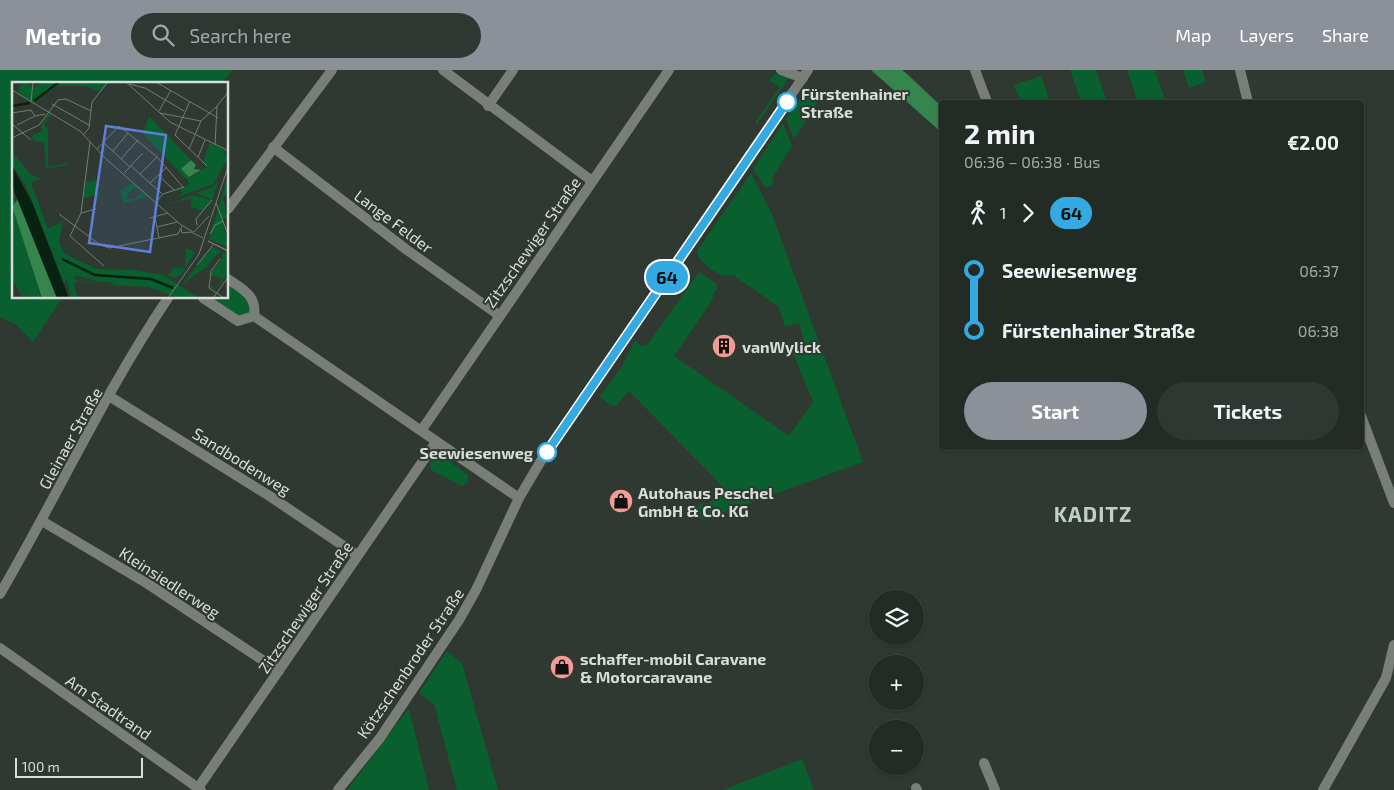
<!DOCTYPE html>
<meta charset="utf-8">
<style>
:root{--surface:#232b25;--page:#2f3732;--text:#f1f3f6;--muted:#a3a7a7;--line:#404742;--accent:#8c9099}
body{margin:0;font-family:"Exo 2",sans-serif;background:var(--page);color:var(--text);height:100vh;display:flex;flex-direction:column;font-size:19px;white-space:nowrap}
*{box-sizing:border-box;margin:0}
p{font-size:16px;color:var(--muted)}
.icon{flex:none;width:28px;height:28px;fill:none;stroke:currentColor;stroke-width:2;stroke-linecap:round;stroke-linejoin:round}
.map{position:relative;flex:1;overflow:hidden}
.details{position:absolute;left:939px;top:30px;width:425px;height:350px;display:flex;flex-direction:column;background:var(--surface);border-radius:5px;box-shadow:0 1px 4px #0004,0 0 0 1px var(--line)}
.details>*{flex:none}
.badge{padding:0 10px;border-radius:16px;font-size:18px;line-height:32px}
.tools{position:absolute;left:869px;top:520px;display:grid;gap:10px}
.tools a{display:grid;place-items:center;width:55px;height:55px;border-radius:50%;background:var(--surface);box-shadow:0 1px 4px #0004,0 0 0 1px var(--line);font-size:25px}
.scale{position:absolute;left:15px;bottom:12px;width:128px;box-sizing:border-box;padding-left:5px;border:2px solid #d8ded9;border-top:0;font-size:14px;line-height:18px;white-space:nowrap;color:#d8ded9;-webkit-text-stroke:4px #2f3931;paint-order:stroke}
.map>.badge{position:absolute;translate:-50% -50%;box-shadow:0 0 0 2px #fff}
.legs{display:flex;align-items:center;gap:8px;height:55px;padding:0 25px;font-size:16px}
.legs p{margin-inline-start:auto}
.headline{display:flex;align-items:center;justify-content:space-between;height:85px;padding:0 25px}
h1{font-size:28px;font-weight:700;line-height:38px}
.button{display:flex;gap:10px;margin-top:auto;padding:10px 25px}
.button a{flex:1;height:58px;border-radius:30px;background:var(--accent);color:#fff;font-size:20px;font-weight:700;line-height:58px;text-align:center}
.button a+a{background:var(--page);color:var(--text)}
ul{padding:0 25px;list-style:none}
li{display:flex;align-items:center;gap:18px;height:60px;font-size:19px}
li i{display:grid;place-items:center;width:8px;height:100%;margin:0 6px;background:currentColor}
li i::after{content:'';width:12px;height:12px;margin:-6px;border:4px solid;border-radius:50%;background:var(--surface)}
li p{margin-inline-start:auto}
li:first-child i{background:linear-gradient(#0000 50%,currentColor 0)}
li:last-child i{background:linear-gradient(currentColor 50%,#0000 0)}
header{display:flex;align-items:center;gap:30px;box-sizing:border-box;height:70px;padding:0 25px;background:var(--accent);color:#fff}
header strong{font-size:24px}
nav{display:flex;gap:28px;margin-inline-start:auto;font-size:18px}
.search{width:350px;height:45px;background:var(--page);display:flex;align-items:center;gap:12px;box-sizing:border-box;padding:0 18px;border-radius:28px;color:var(--muted);font-size:19px}
.map>svg:first-child{display:block}
.green{fill:#095f2d}
.forest{fill:#36844e}
.lines{fill:none;stroke-linecap:round;stroke-linejoin:round}
.minor{stroke:#797e79;stroke-width:10}
.tertiary{stroke:#797e79;stroke-width:10}
.line-1-casing{stroke:#fff;stroke-width:11}
.line-1{stroke:#35a9e1;stroke-width:8}
.stop-1-dot{fill:#fff;stroke:#35a9e1;stroke-width:2.5}
.labels{text-anchor:middle;dominant-baseline:central;stroke-width:4;stroke-linejoin:round;paint-order:stroke}
.stop-label{font-size:16px;font-weight:bold;fill:#d8ded9;stroke:#2f3931;text-anchor:start}
.street-label{font-size:16px;fill:#d8ded9;stroke:#2f3931}
.poi-label{font-size:16px;font-weight:bold;fill:#d8ded9;stroke:#2f3931;text-anchor:start}
.district-label{font-size:21px;font-weight:bold;letter-spacing:1px;fill:#c1cec4;stroke:#2f3931}
.inset-river{fill:none;stroke:#082110;stroke-width:2.5}
.inset-road{fill:none;stroke:#737b74;stroke-width:1}
.view{fill:#5e80d8;fill-opacity:0.15;stroke:#5e80d8;stroke-width:2.5}
.inset-edge{fill:none;stroke:#d8ded9;stroke-width:2.5}
</style>
<header>
<strong>Metrio</strong>
<div class="search"><svg class="icon" aria-label="search" viewBox="0 0 24 24"><circle cx="10" cy="10" r="6"/><path d="M15 15l6 6"/></svg>Search here</div>
<nav><a>Map</a><a>Layers</a><a>Share</a></nav>
</header>
<div class="map">
<svg width="1394" height="720" viewBox="0 0 1394 720">
<rect width="100%" height="100%" fill="#2f3931"/>
<path class="green" d="M0,0H232L221,14H14V228H62L33,272L15,254L0,247Z
M1070,0H1096L1107,32H1081Z
M1127,0H1155L1166,32H1138Z
M1183,0H1202L1206,12L1189,18Z
M775,4L789,8L757,54L755,52L780,17L769,10Z
M1041,6L1050,32H1021L1014,15Z
M807,18L821,27L794,69L786,49Z
M783,53L792,76L772,108L774,114L766,118L753,99Z
M751,103L772,144L863,392L703,450L694,443L697,437L702,433L708,434L724,418L629,321L616,336L608,334L600,326L621,298L635,271L642,276L648,274L699,202L716,213L717,219L712,226L714,228L674,286L789,366L813,332L793,283L806,278L799,253L785,257L779,237L733,205L723,206C713,200 699,194 697,181Z
M228,212L247,226L252,241L240,247L205,228H228Z
M440,388L448,390L468,405V412L462,416L431,400L430,391Z
M447,581L462,593L498,720H457L434,634L419,623Z
M409,638L429,720H347Z
M802,689L814,720H723Z"/>
<path class="forest" d="M871,0H902L906,3L941,36V62Z"/>
<g class="lines">
<path class="minor" d="M443,0L592,111
M781,0L803,8
M975,0L987,32
M1240,0L1248,32
M488,36L513,0
M273,77L407,180L500,246
M228,139L332,0
M203,228L238,251L254,246C257,225 243,220 228,209
M254,246L519,428
M109,326L268,425L357,485
M1361,346L1394,433
M421,361L669,0
M42,451L148,514L279,601
M0,524C57,426 105,322 168,228
M0,578L201,720
M984,693L995,720
M198,718L436,372
M916,718L917,720
M1323,720L1386,608L1394,575"/>
<path class="tertiary" d="M338,720L380,668L459,550L476,520L519,428L542,389L808,0"/>
</g>
<g class="lines">
<g class="line-1-casing">
<path id="line-1" d="M547,382L787,32"/>
</g>
<use href="#line-1" class="line-1"/>
</g>
<defs>
<g id="building-disc" transform="scale(1.25)"><circle r="9.5" fill="#f59b97" stroke="#2f3931"/><path d="M-4-6H4V6H1V3H-1V6H-4ZM-2.5-4.3h1.7v1.8h-1.7ZM.8-4.3h1.7v1.8H.8ZM-2.5-1h1.7V.8h-1.7ZM.8-1h1.7V.8H.8Z" fill="#111"/></g>
<g id="shop-disc" transform="scale(1.25)"><circle r="9.5" fill="#f59b97" stroke="#2f3931"/><path d="M-5-2.5h2.3a2.7 3.5 0 0 1 5.4 0H5L5.5 6h-11ZM-1.5-2.5h3a1.5 2.3 0 0 0-3 0Z" fill="#111"/></g>
</defs>
<g fill-rule="evenodd">
<use href="#building-disc" x="724" y="276"/>
<use href="#shop-disc" x="621" y="431"/>
<use href="#shop-disc" x="562" y="597"/>
</g>
<g class="stop-1-dot">
<circle cx="787" cy="32" r="9"/>
<circle cx="547" cy="382" r="9"/>
</g>
<g class="labels">
<g class="stop-label">
<text x="801" y="23">Fürstenhainer<tspan x="801" dy="18">Straße</tspan></text>
<text x="533" y="382" text-anchor="end">Seewiesenweg</text>
</g>
<g class="street-label">
<text transform="translate(394 151) rotate(37)">Lange Felder</text>
<text transform="translate(532 172) rotate(-55)">Zitzschewiger Straße</text>
<text transform="translate(70 368) rotate(-61)">Gleinaer Straße</text>
<text transform="translate(242 391) rotate(32)">Sandbodenweg</text>
<text transform="translate(170 512) rotate(33)">Kleinsiedlerweg</text>
<text transform="translate(305 537) rotate(-56)">Zitzschewiger Straße</text>
<text transform="translate(410 593) rotate(-56)">Kötzschenbroder Straße</text>
<text transform="translate(109 637) rotate(35)">Am Stadtrand</text>
</g>
<g class="poi-label">
<text x="742" y="276">vanWylick</text>
<text x="638" y="422">Autohaus Peschel<tspan x="638" dy="18">GmbH &amp; Co. KG</tspan></text>
<text x="580" y="588">schaffer-mobil Caravane<tspan x="580" dy="18">&amp; Motorcaravane</tspan></text>
</g>
<g class="district-label">
<text x="1093" y="443">KADITZ</text>
</g>
</g>
<g transform="translate(12 12)">
<rect width="216" height="216" fill="#2f3931"/>
<path d="M9,0L21,4L34,0H95L89,10L74,4H45L22,21L6,11ZM37,31L39,33L32,42L36,48V85L55,81L56,83L34,87L32,61L21,58L20,53L30,49L29,43ZM137,34L179,78L169,87L179,95L195,85L191,80L198,61L214,68L212,72L216,75L202,102L162,116L170,112L169,108L153,111L173,105L178,101L131,52ZM0,70L18,92L28,97L19,101L36,147L51,139L47,161L53,172L85,187L122,188L151,193L187,216H166L137,205L95,203L104,201L87,200L64,193L62,197L93,203L65,199L62,202L66,216H59L55,198L52,201L14,104L0,82ZM216,93V110L211,116L216,136L211,137L216,166L197,157ZM84,98L87,112L71,116L74,100ZM206,100L200,118L184,111L199,106ZM120,101L129,109L122,106L114,115L117,117H123L130,109L139,118L135,115L111,121L108,107L111,108ZM2,112L7,146L30,216H16L8,201L15,216H11L0,197V187L5,195L0,184ZM181,113L200,119L191,129L179,125V116L150,124ZM200,164L209,169L195,183L199,187L194,185L170,203ZM174,166L183,170L169,193L162,196L156,193L161,186H173ZM210,170L216,172L217,192L203,208L198,206L199,203L203,207L211,196L198,194L199,190L210,177Z" fill="#095f2d"/>
<path d="M179,78L184,83L182,87L189,88L177,95L169,87ZM6,117L7,120L45,216H30L2,130L1,124Z" fill="#36844e"/>
<path d="M0,84L20,120L57,216H45L0,104Z" fill="#082110"/>
<path class="inset-river" d="M22,19L47,0M0,24L18,21M0,95L17,124L50,216M50,177L83,193L139,197L161,206"/>
<path class="inset-road" d="M114,0L158,40L217,69M144,0L206,36M117,2L133,6L172,29M0,8L68,49L94,77L168,142L181,150M178,19L163,53L195,84M19,20L21,0M40,22L77,43M205,24L217,9M147,29L159,8M0,31L19,28L23,34M148,31L189,39M0,42L19,58M5,43L23,34L33,32M72,52L77,46L80,20L96,0M0,56L27,43L46,18L54,17L79,29M78,60L69,131L58,154L92,184M92,61L118,85M203,63L205,24M85,67L107,44L144,74L171,105M177,67L189,39L205,24M101,69L116,51M186,75L193,58M109,77L126,58M119,84L150,112M112,91L131,71M128,92L145,75M146,93L162,108M138,101L155,85M144,120L151,112L172,105M69,131L84,127M47,132L63,144M143,135L147,156M138,136L156,131M211,139L217,156M185,143L184,137L200,118M63,144L87,162L97,166L166,152L170,144M145,145L165,140M169,147L170,151L179,150L191,156M182,150L197,134M198,152L203,143L211,139L204,121M196,159L217,170M196,159L217,169M208,177L199,189L197,206L212,216M185,183L201,163M156,216L187,172L217,82M201,216L217,194"/>
<path class="view" d="M94,44L154,53L138,170L77,161Z"/>
<rect width="216" height="216" class="inset-edge"/>
</g>
</svg>
<div class="tools">
<a><svg class="icon" aria-label="layers" viewBox="0 0 24 24"><path d="M12 4l9 5-9 5-9-5zM3 14l9 5 9-5"/></svg></a>
<a>+</a>
<a>−</a>
</div>
<div class="scale">100 m</div>
<b class="badge" style="left:667px;top:207px;background:#35a9e1;color:#111">64</b>
<section class="details">
<div class="headline"><div><h1>2 min</h1><p>06:36 – 06:38 · Bus</p></div><b>€2.00</b></div>
<div class="legs"><svg class="icon" aria-label="walk" viewBox="0 0 24 24"><circle cx="13" cy="4" r="2"/><path d="M13 8l-2 6 4 7M11 14l-3 7M7 12l3-4h3l4 4"/></svg>1<svg class="icon" aria-label="forward" viewBox="0 0 24 24"><path d="M9 5l7 7-7 7"/></svg><b class="badge" style="background:#35a9e1;color:#111">64</b></div>
<ul>
<li><i style="color:#35a9e1"></i><b>Seewiesenweg</b><p>06:37</p></li>
<li><i style="color:#35a9e1"></i><b>Fürstenhainer Straße</b><p>06:38</p></li>
</ul>
<div class="button"><a>Start</a><a>Tickets</a></div>
</section>
</div>
